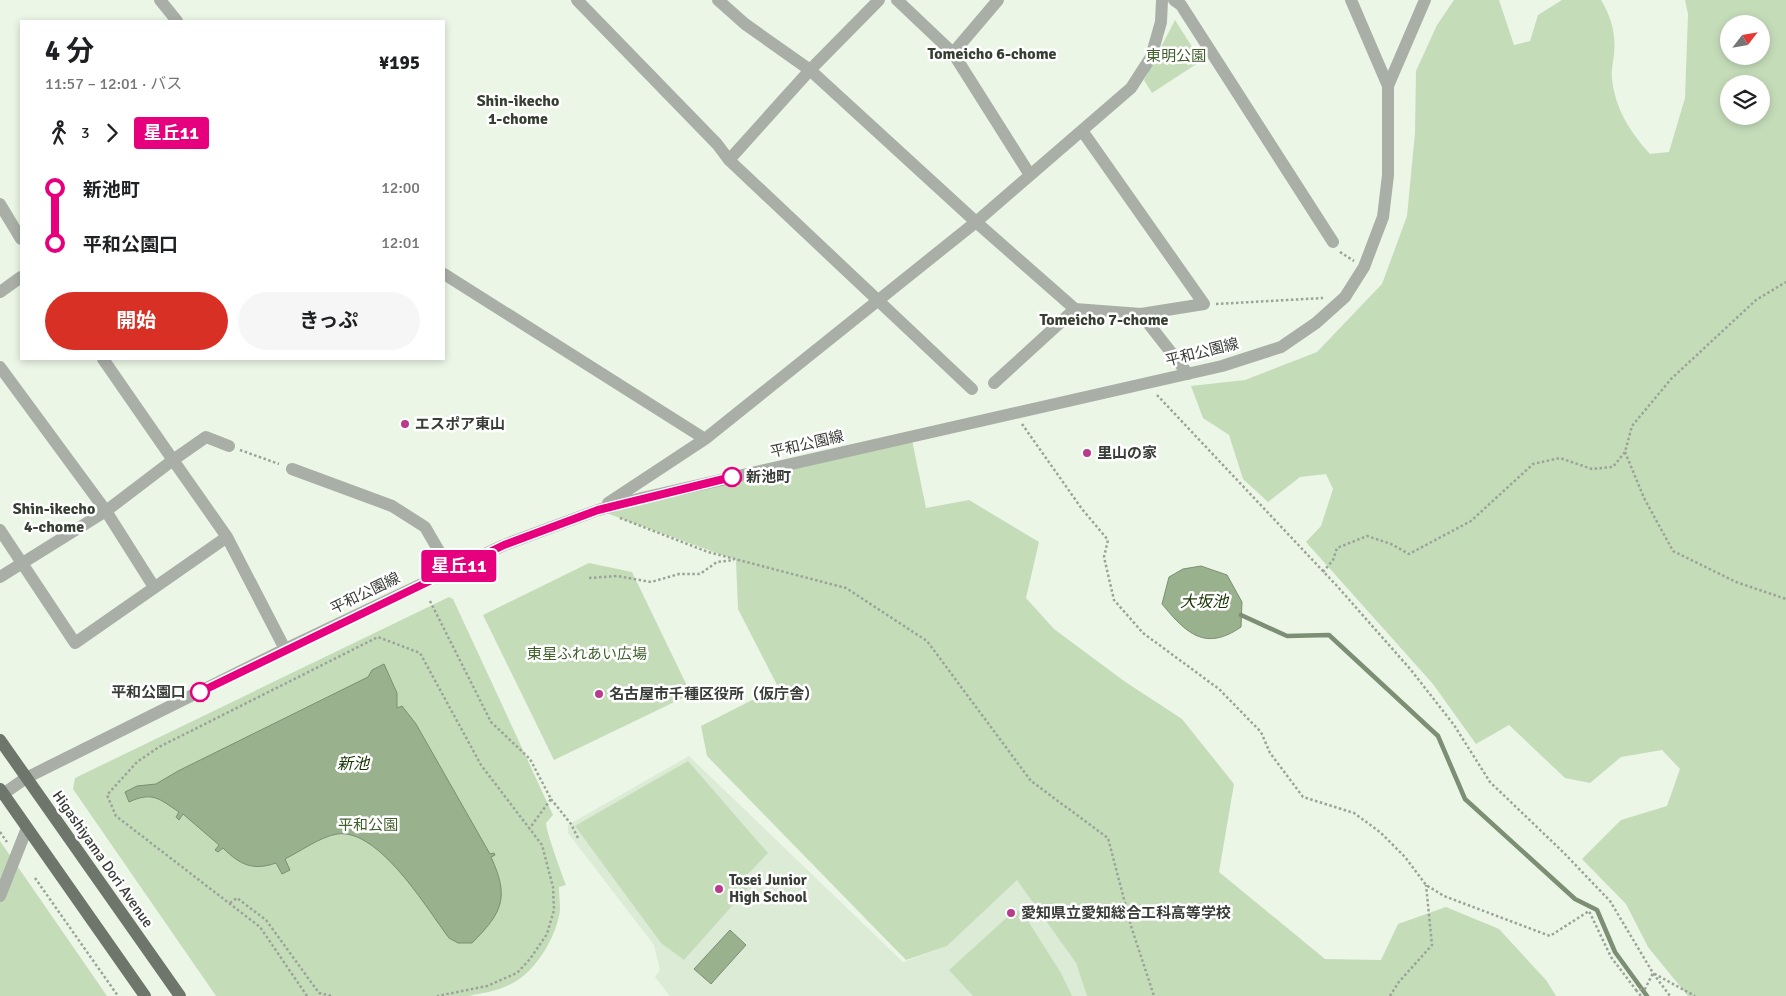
<!DOCTYPE html>
<html lang="ja">
<meta charset="utf-8">
<style>
:root{--surface:#fff;--page:#f6f6f6;--text:#202124;--muted:#757577;--accent:#d93025}
body{margin:0;font-family:Signika,"Noto Sans JP",sans-serif;background:var(--page);color:var(--text);height:100vh;display:flex;flex-direction:column;font-size:19px;white-space:nowrap}
*{box-sizing:border-box;margin:0}
p{font-size:16px;color:var(--muted)}
.icon{flex:none;width:28px;height:28px;fill:none;stroke:currentColor;stroke-width:2;stroke-linecap:round;stroke-linejoin:round}
.map{position:relative;flex:1;overflow:hidden}
.details{position:absolute;left:20px;top:20px;width:425px;height:340px;display:flex;flex-direction:column;background:var(--surface);border-radius:0px;box-shadow:0 2px 8px #0003}
.details>*{flex:none}
.badge{padding:0 10px;border-radius:4px;font-size:18px;line-height:32px}
.needle{width:32px;rotate:59deg}
.buttons{position:absolute;left:1720px;top:15px;display:grid;gap:10px}
.buttons a{display:grid;place-items:center;width:50px;height:50px;border-radius:50%;background:var(--surface);box-shadow:0 2px 8px #0003;font-size:25px}
.map>.badge{position:absolute;translate:-50% -50%;box-shadow:0 0 0 2px #fff}
.legs{display:flex;align-items:center;gap:8px;height:55px;padding:0 25px;font-size:16px}
.legs p{margin-inline-start:auto}
.overview{display:flex;align-items:center;justify-content:space-between;height:85px;padding:0 25px}
h1{font-size:28px;font-weight:700;line-height:38px}
.button{display:flex;gap:10px;margin-top:auto;padding:10px 25px}
.button a{flex:1;height:58px;border-radius:30px;background:var(--accent);color:#fff;font-size:20px;font-weight:700;line-height:58px;text-align:center}
.button a+a{background:var(--page);color:var(--text)}
ul{padding:0 25px;list-style:none}
li{display:flex;align-items:center;gap:18px;height:55px;font-size:19px}
li i{display:grid;place-items:center;width:8px;height:100%;margin:0 6px;background:currentColor}
li i::after{content:'';width:12px;height:12px;margin:-6px;border:4px solid;border-radius:50%;background:var(--surface)}
li p{margin-inline-start:auto}
li:first-child i{background:linear-gradient(#0000 50%,currentColor 0)}
li:last-child i{background:linear-gradient(currentColor 50%,#0000 0)}
.map>svg:first-child{display:block}
.built{fill:#dcebd5}
.green{fill:#c5dcb9;fill-rule:evenodd}
.water{fill:#99b18d;stroke:#7c8e73}
.lines{fill:none;stroke-linecap:round;stroke-linejoin:round}
.stream{stroke:#7c8e73;stroke-width:4.5}
.path{stroke:#9ba398;stroke-width:2.5;stroke-dasharray:2.5 2.5;stroke-linecap:butt}
.minor{stroke:#a9aea7;stroke-width:12}
.major{stroke:#6e756a;stroke-width:12}
.line-1-casing{stroke:#fff;stroke-width:11}
.line-1{stroke:#e6007e;stroke-width:8}
.poi-dot{fill:#b83b8c;stroke:#fff;stroke-width:2}
.stop-1-dot{fill:#fff;stroke:#e6007e;stroke-width:2.5}
.labels{text-anchor:middle;dominant-baseline:central;stroke-width:5;stroke-linejoin:round;paint-order:stroke}
.park-label{font-size:15px;fill:#3f5f2b;stroke:#fff}
.street-label{font-size:15px;fill:#393d37;stroke:#fff}
.poi-label{font-size:15px;font-weight:bold;fill:#393d37;stroke:#fff;text-anchor:start}
.stop-label{font-size:15px;font-weight:bold;fill:#393d37;stroke:#fff;text-anchor:start}
.neighbourhood-label{font-size:16px;font-weight:bold;fill:#373f33;stroke:#fff}
.water-label{font-size:16px;font-style:italic;fill:#163400;stroke:#fff}
</style>
<div class="map">
<svg width="1786" height="996" viewBox="0 0 1786 996">
<rect width="100%" height="100%" fill="#ebf6e6"/>
<path class="built" d="M689,756L903,962L947,946L1017,879L1076,963L1087,996H670L655,977L660,970L654,945L568,833V825Z"/>
<path class="green" d="M1454,0H1499L1514,45L1530,41L1538,15L1562,0H1601C1612,18 1616,35 1614,55C1613,63 1611,71 1612,79C1615,108 1630,132 1650,154L1669,152L1685,98L1688,14L1685,0H1786V996H1688L1648,947L1626,904L1582,859L1621,820L1667,806L1680,769L1662,750L1621,757L1590,783L1565,778L1509,725L1476,744L1433,684L1306,542L1321,526L1333,489L1326,474L1300,477L1268,502L1243,479L1229,435L1203,418L1191,386L1245,380L1317,352L1382,284L1407,216L1415,133L1416,71L1437,25ZM1729,24H1761V56H1729ZM1729,84H1761V116H1729Z
M1175,20L1201,61L1152,93L1144,80Z
M912,440L926,508L969,500L1039,542L1026,598L1054,629L1124,681L1182,719L1234,784L1219,872L1325,959L1381,960L1398,924L1446,907L1499,929L1546,980L1556,996H1087L1076,963L1017,880L947,946L906,960L707,756L701,726L778,687L738,609L736,560L598,510Z
M589,563L632,572L691,694L554,760L483,615Z
M449,597L453,599L553,815L546,823C546,831 562,875 566,885L559,887C559,895 560,902 560,910C557,936 536,971 513,983C499,991 484,993 469,996H216L73,789L75,778Z
M688,761L768,853L748,874V888L684,960L661,943L575,826Z
M0,841L107,996H0Z
M1021,910L1061,973L1072,996H973L949,970L1013,912Z"/>
<path class="water" d="M1201,566L1227,575L1242,602L1241,627C1205,652 1186,633 1162,604L1169,577L1183,569Z
M384,664L397,693V708L402,706L416,724L490,854L494,853L495,855L491,857C510,898 502,913 472,943H458L449,938C427,909 379,828 337,834C320,837 301,851 285,859L290,870L282,874L276,863C253,871 240,865 223,848L218,852L215,850L219,845L183,814L179,820L176,817L179,812C159,799 153,791 129,802L125,792L137,786L156,784L178,771L368,677L372,670Z
M730,930L746,945L711,984L694,969Z"/>
<g class="lines">
<path class="stream" d="M1241,615L1287,636L1329,635L1438,736L1465,799L1575,899L1597,910L1615,952L1647,996"/>
<path class="path" d="M1340,252L1354,261
M1216,304L1323,298
M1157,395L1337,586L1411,670L1454,725L1490,782L1564,853L1610,901L1653,973L1670,996
M1022,424L1082,509L1108,540L1104,557L1114,600L1143,633L1219,689L1261,732L1270,753L1303,797L1354,813L1380,832L1405,857L1426,885L1444,896L1550,936L1589,911L1611,957L1636,990L1645,989L1653,973L1695,996
M240,450L279,464
M1625,452L1644,498L1673,551L1736,582L1786,599
M620,518L708,552L846,588L927,641L1031,781L1108,838L1131,926L1154,996
M1323,572L1333,560L1337,548L1367,536L1391,544L1409,554L1471,521L1533,464L1560,458L1592,469L1613,467L1625,452L1632,426L1671,379L1756,300L1786,282
M589,578L617,576L651,582L679,574H700L717,562L734,560
M430,601L491,722L530,759L551,799L529,829
M551,799L571,824L578,838
M0,832L7,842
M35,878L118,996
M230,903L237,898L266,920L319,993L332,996
M1636,990L1641,996
M307,996L260,927L116,816L107,795L137,762L159,747L378,637L420,653L481,765L542,845L553,887L554,910L547,934L530,959L517,973L487,986L437,996
M1390,996L1398,983L1432,945L1426,885"/>
<path class="minor" d="M160,0L177,21
M577,0L717,144L729,160L972,389
M718,0L745,24L810,70L976,222L1075,309L1141,314L1204,304L1083,132
M897,0L953,53L1030,175
M1174,0L1181,5L1333,242
M1351,0L1388,86
M953,53L998,0
M729,160L810,70L879,0
M0,204L21,239
M444,274L705,439
M0,292L21,277
M1141,314L1188,374
M103,359L173,460L206,437L229,446
M0,367L106,511L154,587
M994,383L1075,309
M292,469L392,506L425,527L450,570
M608,503L705,439L976,222L1131,88L1151,57L1161,22L1162,0
M0,530L75,643L227,537L285,649
M0,577L106,511L173,460L227,537
M3,794L26,778L285,649L504,545L598,510L642,498L1222,366L1281,347L1316,323L1345,297L1364,267L1383,217L1388,175V86L1425,0
M0,896L27,828"/>
<path class="major" d="M0,740L180,996
M0,789L145,996"/>
</g>
<g class="lines">
<g class="line-1-casing">
<path id="line-1" d="M200,692L504,545L598,510L732,477"/>
</g>
<use href="#line-1" class="line-1"/>
</g>
<g class="poi-dot">
<circle cx="405" cy="424" r="5"/>
<circle cx="1087" cy="453" r="5"/>
<circle cx="599" cy="694" r="5"/>
<circle cx="719" cy="889" r="5"/>
<circle cx="1011" cy="913" r="5"/>
</g>
<g class="stop-1-dot">
<circle cx="732" cy="477" r="9"/>
<circle cx="200" cy="692" r="9"/>
</g>
<g class="labels">
<g class="park-label">
<text x="1176" y="56">東明公園</text>
<text x="587" y="654">東星ふれあい広場</text>
<text x="368" y="825">平和公園</text>
</g>
<g class="street-label">
<text transform="translate(1202 352) rotate(-14)">平和公園線</text>
<text transform="translate(807 444) rotate(-13)">平和公園線</text>
<text transform="translate(365 593) rotate(-26)">平和公園線</text>
<text transform="translate(103 859) rotate(55)">Higashiyama Dori Avenue</text>
</g>
<g class="poi-label">
<text x="415" y="424">エスポア東山</text>
<text x="1097" y="453">里山の家</text>
<text x="609" y="694">名古屋市千種区役所（仮庁舎）</text>
<text x="729" y="880">Tosei Junior<tspan x="729" dy="17">High School</tspan></text>
<text x="1021" y="913">愛知県立愛知総合工科高等学校</text>
</g>
<g class="stop-label">
<text x="746" y="477">新池町</text>
<text x="186" y="692" text-anchor="end">平和公園口</text>
</g>
<g class="neighbourhood-label">
<text x="992" y="54">Tomeicho 6-chome</text>
<text x="518" y="101">Shin-ikecho<tspan x="518" dy="18">1-chome</tspan></text>
<text x="1104" y="320">Tomeicho 7-chome</text>
<text x="54" y="509">Shin-ikecho<tspan x="54" dy="18">4-chome</tspan></text>
</g>
<g class="water-label">
<text x="1204" y="602">大坂池</text>
<text x="353" y="764">新池</text>
</g>
</g>
</svg>
<div class="buttons">
<a><svg class="needle" viewBox="-14 -14 28 28"><path d="M0-13l5 13h-10z" fill="#e53935"/><path d="M0 13l5-13h-10z" fill="#757577"/></svg></a>
<a><svg class="icon" aria-label="layers" viewBox="0 0 24 24"><path d="M12 4l9 5-9 5-9-5zM3 14l9 5 9-5"/></svg></a>
</div>
<b class="badge" style="left:459px;top:566px;background:#e6007e;color:#fff">星丘11</b>
<section class="details">
<div class="overview"><div><h1>4 分</h1><p>11:57 – 12:01 · バス</p></div><b>¥195</b></div>
<div class="legs"><svg class="icon" aria-label="walk" viewBox="0 0 24 24"><circle cx="13" cy="4" r="2"/><path d="M13 8l-2 6 4 7M11 14l-3 7M7 12l3-4h3l4 4"/></svg>3<svg class="icon" aria-label="forward" viewBox="0 0 24 24"><path d="M9 5l7 7-7 7"/></svg><b class="badge" style="background:#e6007e;color:#fff">星丘11</b></div>
<ul>
<li><i style="color:#e6007e"></i><b>新池町</b><p>12:00</p></li>
<li><i style="color:#e6007e"></i><b>平和公園口</b><p>12:01</p></li>
</ul>
<div class="button"><a>開始</a><a>きっぷ</a></div>
</section>
</div>
